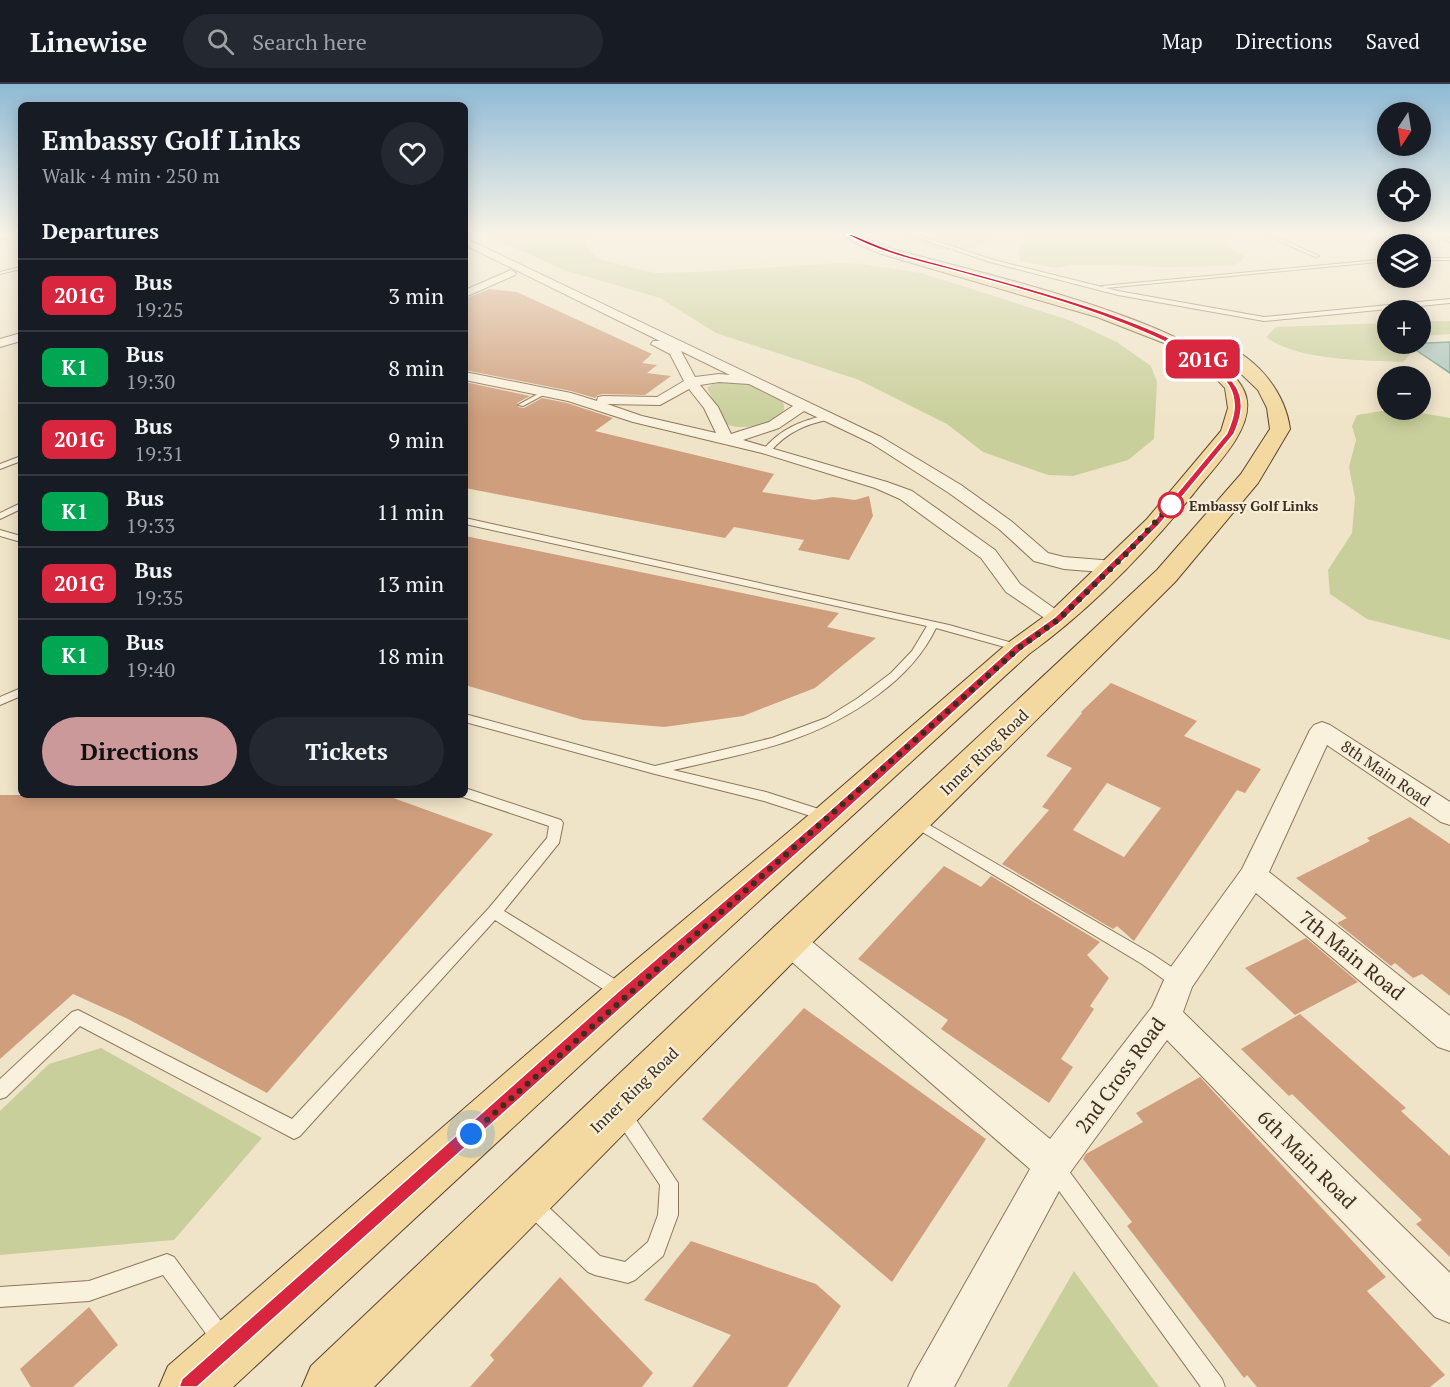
<!DOCTYPE html>
<meta charset="utf-8">
<style>
:root{--surface:#171b24;--page:#242831;--text:#f1f3f6;--muted:#9ea1a6;--line:#363941;--accent:#cc999b}
body{margin:0;font-family:"PT Serif",serif;background:var(--page);color:var(--text);height:100vh;display:flex;flex-direction:column;font-size:22px;white-space:nowrap}
*{box-sizing:border-box;margin:0}
p{font-size:20px;color:var(--muted)}
.icon{flex:none;width:33px;height:33px;fill:none;stroke:currentColor;stroke-width:2;stroke-linecap:round;stroke-linejoin:round}
.map{position:relative;flex:1;overflow:hidden}
.side{position:absolute;left:18px;top:18px;width:450px;height:696px;display:flex;flex-direction:column;background:var(--surface);border-radius:9px;box-shadow:0 3px 15px #0003}
.side>*{flex:none}
.badge{padding:0 12px;border-radius:9px;font-size:21px;line-height:39px}
.needle{width:39px;rotate:192deg}
.buttons{position:absolute;left:1377px;top:18px;display:grid;gap:12px}
.buttons a{display:grid;place-items:center;width:54px;height:54px;border-radius:50%;background:var(--surface);box-shadow:0 3px 15px #0003;font-size:30px}
.you{position:absolute;width:30px;height:30px;margin:-15px;border:4px solid #fff;border-radius:50%;background:#1a73e8;box-shadow:0 0 0 9px #1a73e833}
.map>.badge{position:absolute;translate:-50% -50%;box-shadow:0 0 0 3px #fff}
h2{padding:0 24px;font-size:22px;line-height:54px}
.round{display:grid;place-items:center;flex:none;width:63px;height:63px;border-radius:32px;background:var(--page)}
.summary{display:flex;align-items:center;justify-content:space-between;height:102px;padding:0 24px}
h1{font-size:28px;font-weight:700;line-height:45px}
.primary-button{display:flex;gap:12px;margin-top:auto;padding:12px 24px}
.primary-button a{flex:1;height:69px;border-radius:36px;background:var(--accent);color:#111;font-size:24px;font-weight:700;line-height:69px;text-align:center}
.primary-button a+a{background:var(--page);color:var(--text)}
ul{padding:0;list-style:none}
li{display:flex;align-items:center;gap:18px;height:72px;padding:0 24px;border-top:2px solid var(--line)}
li div{flex:1}
li b{display:block;font-size:22px}
li em{font-style:normal}
li .badge{min-width:66px;font-weight:700;text-align:center}
header{display:flex;align-items:center;gap:36px;box-sizing:border-box;height:84px;padding:0 30px;background:var(--surface);border-bottom:2px solid var(--line)}
header strong{font-size:28px}
nav{display:flex;gap:33px;margin-inline-start:auto;font-size:21px}
.search{width:420px;height:54px;background:var(--page);display:flex;align-items:center;gap:15px;box-sizing:border-box;padding:0 21px;border-radius:33px;color:var(--muted);font-size:22px}
.map>svg:first-child{display:block}
.green{fill:#c9cf9b}
.water{fill:#a9c4bc;stroke:#6f938a;stroke-width:1.5}
.building{fill:#cf9f7d;fill-rule:evenodd}
.lines{fill:none;stroke-linecap:round;stroke-linejoin:round}
.service-casing{stroke:#8d765c;stroke-width:2}
.minor-casing{stroke:#8d765c;stroke-width:2}
.primary-casing{stroke:#5b4430;stroke-width:2}
.service{fill:#faf1dc;fill-rule:evenodd}
.minor{fill:#faf1dc;fill-rule:evenodd}
.primary{fill:#f3d9a0;fill-rule:evenodd}
.line{fill:#d7263d;stroke:#fff;stroke-width:1.5}
.walk{stroke:#3d2e20;stroke-width:6;stroke-dasharray:0 10.8}
.stop-dot{fill:#fff;stroke:#d7263d;stroke-width:3}
.labels{text-anchor:middle;dominant-baseline:central;stroke-width:4.5;stroke-linejoin:round;paint-order:stroke}
.far-stop-label{font-size:14px;font-weight:bold;fill:#3d2e20;stroke:#f7eed8;text-anchor:start}
.street-label{font-size:16px;fill:#3d2e20;stroke:#f7eed8}
.near-street-label{font-size:20px;fill:#3d2e20;stroke:#f7eed8}
</style>
<header>
<strong>Linewise</strong>
<div class="search"><svg class="icon" aria-label="search" viewBox="0 0 24 24"><circle cx="10" cy="10" r="6"/><path d="M15 15l6 6"/></svg>Search here</div>
<nav><a>Map</a><a>Directions</a><a>Saved</a></nav>
</header>
<div class="map">
<svg width="1450" height="1303" viewBox="0 0 1450 1303">
<rect width="100%" height="100%" fill="#f0e4c8"/>
<path class="green" d="M486,151H594L584,160L598,175L655,189L698,188L839,179L863,180L921,189L1069,236L1117,258L1151,282L1157,298L1154,355L1128,376L1073,392L1048,391L983,368L947,340L859,296L716,249L660,214L564,186Z
M900,151H995C969,175 929,167 900,151Z
M1028,151H1232L1222,160L1244,172L1242,178L1230,182L1165,183L1115,181H1072L1056,184L1020,177L1019,165Z
M1421,237H1450V250L1421,252Z
M1387,239L1388,260H1407L1410,270L1403,278C1363,276 1298,277 1266,253L1276,243Z
M724,297C736,298 787,306 784,325C781,341 736,348 725,339L707,304L713,300Z
M1382,327L1421,329L1450,334V556L1367,535L1330,510L1328,486L1352,449L1355,414L1349,383L1356,356L1352,342L1357,331Z
M101,964L262,1054L174,1156L0,1171V1027L49,980Z
M1074,1187L1159,1303H1007Z"/>
<path class="water" d="M1450,258V289L1407,260Z"/>
<path class="building" d="M489,205L517,208L652,270L642,279L657,281L647,289L671,292L645,311L603,310L598,311L595,314L571,307L465,286V215Z
M465,298L530,312L517,319L518,323L524,324L542,314L567,319L613,334L595,347L774,390L762,408L814,416L833,413L855,416L869,412L873,432L849,476L798,466L804,456L734,443L725,454L465,404Z
M465,452L839,529L827,543L876,554L815,604L743,632L664,643L583,636L465,601Z
M1111,599L1197,637L1184,652L1261,685L1245,709L1237,706L1134,857L1117,842L1113,845L1002,780L1049,726L1042,723L1072,684L1046,672L1082,629L1081,628ZM1107,699L1161,724L1124,773L1073,746Z
M0,711H385L493,750L267,1009L128,935L73,910L0,975Z
M1410,733L1450,760V912L1422,890L1413,894L1395,879L1391,882L1337,839L1347,834L1296,794L1370,757L1367,754Z
M944,782L981,803L991,792L1100,858L1087,871L1109,894L1090,922L1094,925L1061,975L1073,983L1049,1019L941,945L948,936L858,875Z
M1306,854L1358,898L1295,931L1245,884Z
M804,924L986,1055L892,1198L702,1035Z
M1300,930L1406,1024L1401,1027L1450,1072V1173L1416,1140L1422,1136L1292,1010L1289,1012L1241,965Z
M1200,993L1386,1193L1367,1207L1445,1291L1430,1303H1257L1247,1291L1244,1294L1127,1142L1132,1138L1083,1075L1086,1070L1143,1038L1136,1029Z
M691,1157L816,1200L841,1222L787,1303H692L731,1251L644,1216Z
M560,1193L653,1289L642,1303H470L494,1276L490,1271Z
M89,1223L118,1261L73,1303H31L20,1285Z"/>
<g class="lines">
<g class="service-casing">
<path id="service" d="M910,151H917L994,176L1118,207L1264,233L1450,215V219L1264,237L1118,211L990,178Z
M1266,151H1272L1319,172L1315,173Z
M1436,151H1442L1450,155V158Z
M1420,174H1450V176H1420Z
M1388,175V177L1105,204L1102,202Z
M21,183V185L0,190V188Z
M547,305L550,307L549,308L523,322L518,321Z
M828,331L832,333L831,335C806,340 787,348 770,368L763,366C780,345 802,336 828,331Z
M21,372V377L0,385V380Z
M21,419V425L0,435V429Z
M465,434L949,541L1023,562L1024,564L1019,567L936,544C923,571 903,592 879,610C815,658 749,669 673,686L766,708L831,729L833,732L831,735L826,737L764,717L655,690L465,638V630L655,682L772,654L826,634L858,614L891,589L912,567L927,542L465,440Z
M0,446L21,452V458L0,452Z
M21,604V612L0,621V613Z
M465,704L561,736L563,739L559,759L504,827L626,902L628,907L626,912L620,914L614,912L495,836L300,1052L294,1055L80,942L6,1013L0,1015V995L72,928L78,926L292,1035L489,824L547,754L549,742L460,712L465,711Z
M914,732L1152,870L1185,892L1187,897L1185,902L1179,904L1173,902L1142,880L909,740L907,737L909,734Z
M623,1022L629,1025L678,1099V1131L663,1172L635,1196L628,1199L595,1191L588,1188L526,1129L523,1122L526,1115L533,1112L540,1115L600,1172L625,1178L648,1158L658,1131L660,1101L617,1037L614,1031L617,1025Z
M1056,1077L1063,1079L1222,1295L1225,1303H1201L1049,1093L1047,1086L1049,1079Z
M167,1170L174,1173L229,1248L233,1255L229,1262L222,1266L215,1262L163,1191L89,1217L0,1223V1203L89,1197Z"/>
</g>
<g class="minor-casing">
<path id="minor" d="M0,151H11L0,156Z
M465,154L881,353L961,401L1011,437L1048,469L1064,473L1114,477L1121,479L1123,483L1121,487L1114,489L1064,485L1034,477L999,445L949,409L871,359L804,327L779,344L743,356L887,398L912,407L995,466L1020,500L1069,535L1066,539H1052L1006,508L981,474L900,415L875,404L762,369L633,338L568,317L465,296V288L571,309L597,317L598,313L603,312L657,313L684,297L670,270L651,260L653,257H660L465,161ZM681,267L730,291L719,290L695,293ZM719,298L749,300L793,322L769,338L731,350L718,323L700,301ZM689,305L704,324L716,349L642,332L607,320L660,321Z
M511,186L516,189L515,191L465,213V206Z
M21,249V257L0,263V255Z
M1322,638L1330,641L1450,718V741L1441,738L1327,661L1269,788L1450,932V967L1438,963L1256,809L1192,903L1183,928L1450,1189V1239L1435,1233L1167,956L1066,1094L954,1303H908L915,1288L1030,1085L777,865L773,856L777,847L788,844L799,847L1050,1055L1152,923L1168,887L1242,785L1310,646L1314,641Z"/>
</g>
<g class="primary-casing">
<path id="primary" d="M844,151H859L890,164C956,184 1239,243 1247,317C1251,349 1212,385 1194,409C1146,468 1091,525 1029,570L641,925L233,1303H159L168,1282L611,897L817,724L1009,558L1049,529L1147,435L1221,347L1228,324L1225,304L1209,287L1169,261L1097,233L881,170L857,160Z
M1214,258C1253,268 1285,306 1290,345L1258,399L1175,498L803,868L374,1303H302L311,1282L773,844L1157,486L1241,390L1270,345L1267,324L1258,306L1235,284L1208,267L1206,263L1208,259Z"/>
</g>
<use href="#service" class="service"/>
<use href="#minor" class="minor"/>
<use href="#primary" class="primary"/>
</g>
<linearGradient id="sky" x2="0" y2="1"><stop stop-color="#8fbad6"/><stop offset="0.45" stop-color="#f8f3e6"/><stop offset="1" stop-color="#f8f3e6" stop-opacity="0"/></linearGradient>
<rect width="1450" height="334" fill="url(#sky)"/>
<path class="line" d="M851,150C868,157 885,165 903,170C979,192 1188,238 1233,298C1246,314 1242,332 1234,350L1159,441L1062,537L1022,566L835,736L631,915L197,1303H179L182,1295L620,906L826,730L1015,561L1055,533L1153,438L1227,349C1234,333 1238,318 1229,302C1218,283 1193,271 1174,262C1112,231 1040,210 973,192C932,180 885,172 848,151Z"/>
<g class="lines">
<path class="walk" d="M471,1050L1019,564L1059,535L1128,468L1171,421"/>
</g>
<circle class="stop-dot" cx="1171" cy="421" r="12"/>
<g class="labels">
<g class="far-stop-label">
<text x="1189" y="421">Embassy Golf Links</text>
</g>
<g class="street-label">
<text transform="translate(984 668) rotate(-44)">Inner Ring Road</text>
<text transform="translate(1386 689) rotate(34)">8th Main Road</text>
<text transform="translate(634 1006) rotate(-44)">Inner Ring Road</text>
</g>
<g class="near-street-label">
<text transform="translate(1352 871) rotate(39)">7th Main Road</text>
<text transform="translate(1120 991) rotate(-54)">2nd Cross Road</text>
<text transform="translate(1307 1075) rotate(45)">6th Main Road</text>
</g>
</g>
</svg>
<div class="buttons">
<a><svg class="needle" viewBox="-14 -14 28 28"><path d="M0-13l5 13h-10z" fill="#e53935"/><path d="M0 13l5-13h-10z" fill="#9ea1a6"/></svg></a>
<a><svg class="icon" aria-label="locate" viewBox="0 0 24 24"><circle cx="12" cy="12" r="6"/><path d="M12 2v4M12 18v4M2 12h4M18 12h4"/></svg></a>
<a><svg class="icon" aria-label="layers" viewBox="0 0 24 24"><path d="M12 4l9 5-9 5-9-5zM3 14l9 5 9-5"/></svg></a>
<a>+</a>
<a>−</a>
</div>
<div class="you" style="left:471px;top:1050px"></div>
<b class="badge" style="left:1203px;top:275px;background:#d7263d;color:#fff">201G</b>
<section class="side">
<div class="summary"><div><h1>Embassy Golf Links</h1><p>Walk · 4 min · 250 m</p></div><a class="round"><svg class="icon" aria-label="heart" viewBox="0 0 24 24"><path d="M12 20l-8-8c-3-5 5-10 8-4 3-6 11-1 8 4z"/></svg></a></div>
<h2>Departures</h2>
<ul>
<li><span class="badge" style="background:#d7263d;color:#fff">201G</span><div><b>Bus</b><p>19:25</p></div><em>3 min</em></li>
<li><span class="badge" style="background:#00a651;color:#fff">K1</span><div><b>Bus</b><p>19:30</p></div><em>8 min</em></li>
<li><span class="badge" style="background:#d7263d;color:#fff">201G</span><div><b>Bus</b><p>19:31</p></div><em>9 min</em></li>
<li><span class="badge" style="background:#00a651;color:#fff">K1</span><div><b>Bus</b><p>19:33</p></div><em>11 min</em></li>
<li><span class="badge" style="background:#d7263d;color:#fff">201G</span><div><b>Bus</b><p>19:35</p></div><em>13 min</em></li>
<li><span class="badge" style="background:#00a651;color:#fff">K1</span><div><b>Bus</b><p>19:40</p></div><em>18 min</em></li>
</ul>
<div class="primary-button"><a>Directions</a><a>Tickets</a></div>
</section>
</div>
